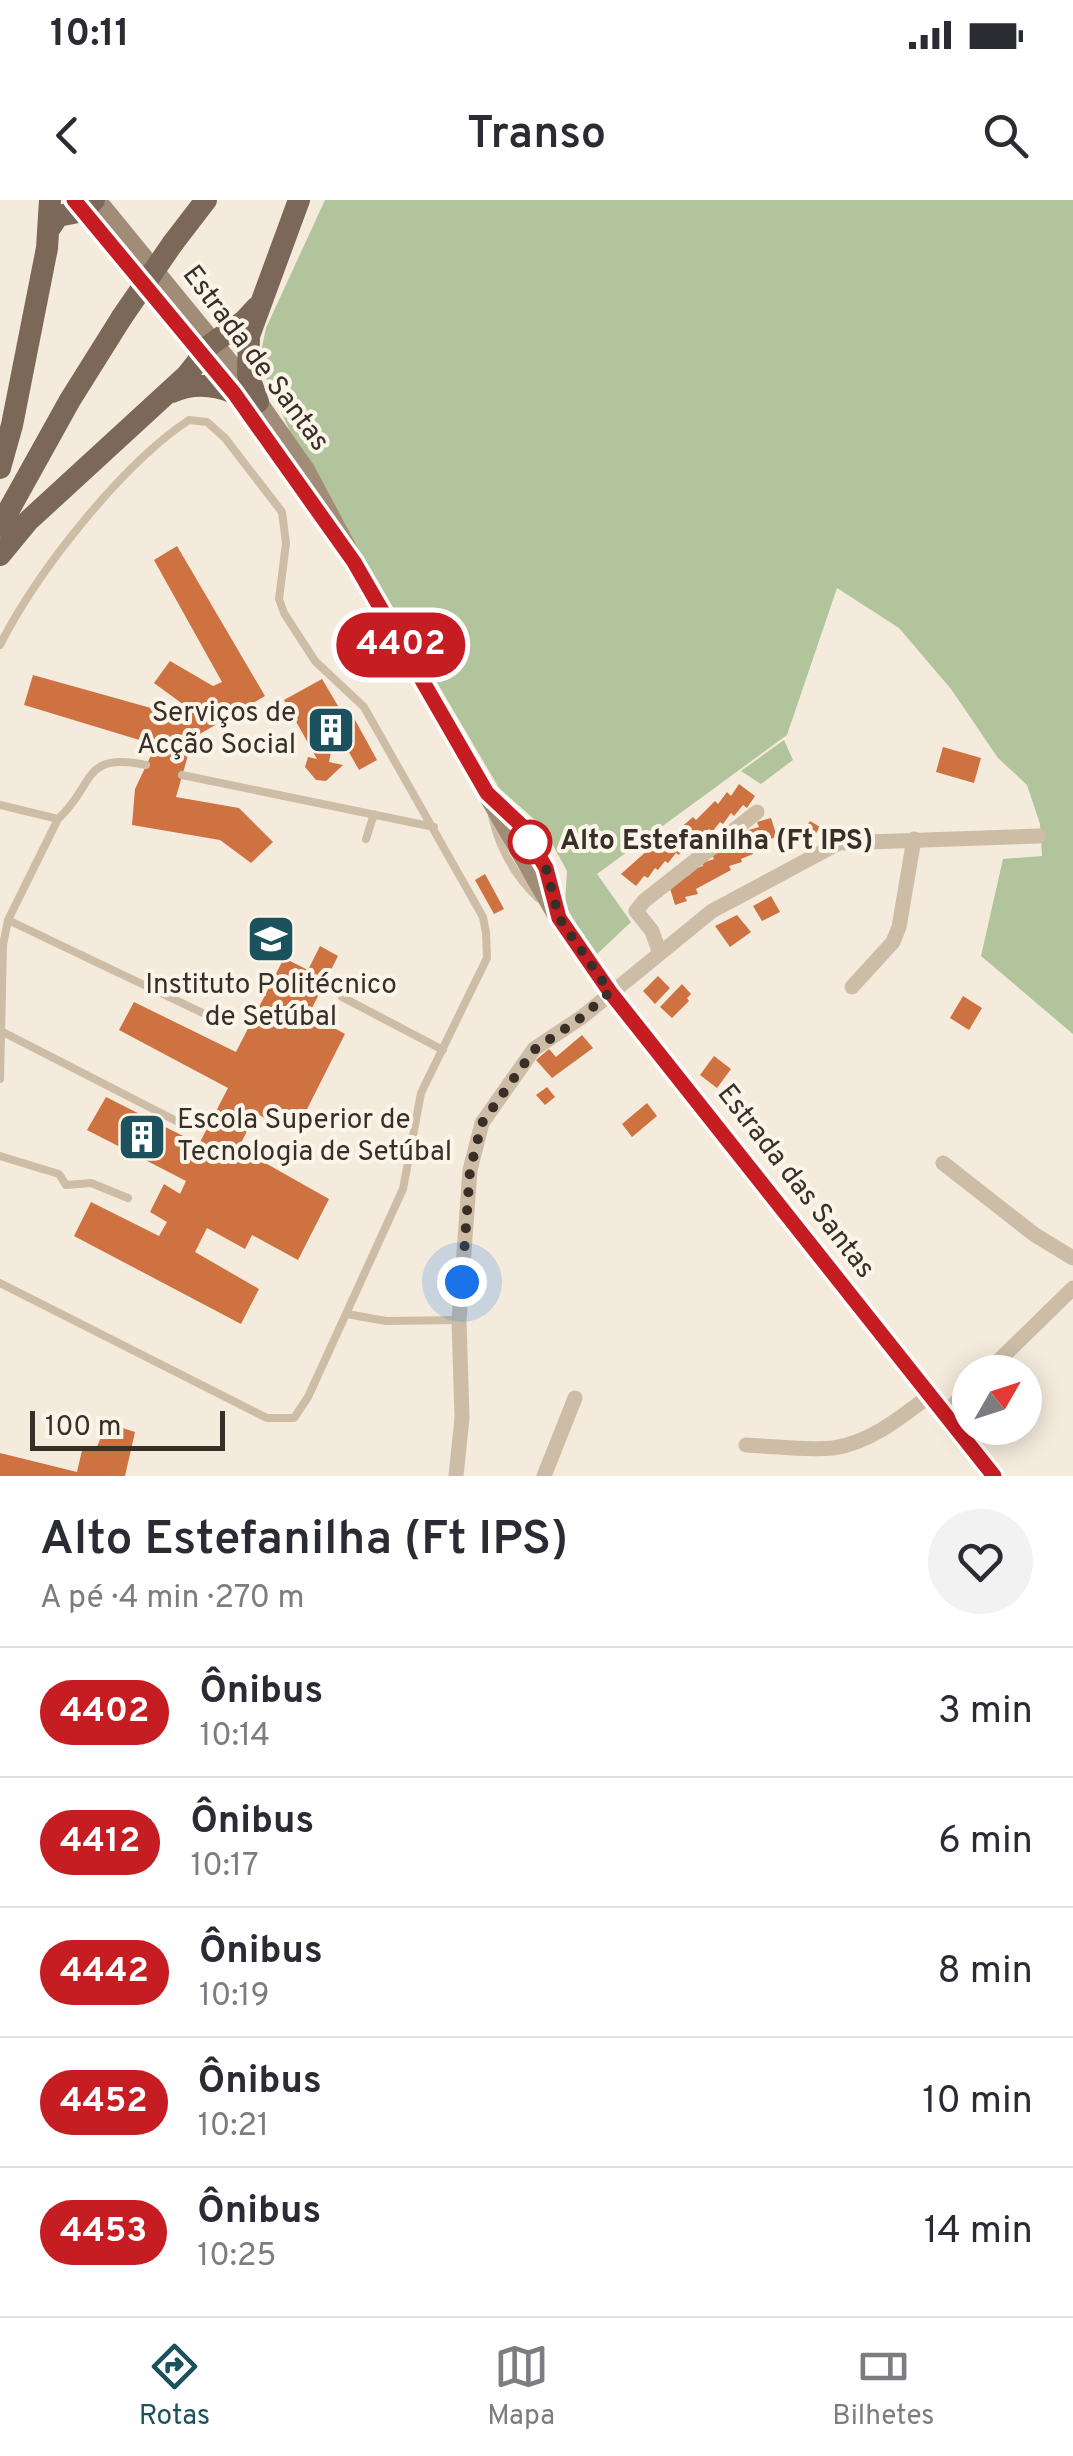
<!DOCTYPE html>
<html lang="pt">
<meta charset="utf-8">
<style>
:root{--surface:#fff;--page:#f2f2f3;--text:#2b2b33;--muted:#7c7c81;--line:#e1e1e2;--accent:#1b525e}
body{margin:0;font-family:Overpass,sans-serif;background:var(--page);color:var(--text);height:100vh;display:flex;flex-direction:column;font-size:38px;white-space:nowrap}
*{box-sizing:border-box;margin:0}
p{font-size:32px;color:var(--muted)}
.icon{flex:none;width:55px;height:55px;fill:none;stroke:currentColor;stroke-width:2;stroke-linecap:round;stroke-linejoin:round}
.map{position:relative;height:1276px;overflow:hidden}
.details{display:flex;flex-direction:column;background:var(--surface);flex:1}
.details>*{flex:none}
.badge{padding:0 20px;border-radius:32px;font-size:35px;line-height:65px}
.needle{width:65px;rotate:51deg}
.tools{position:absolute;left:952px;top:1155px;display:grid;gap:20px}
.tools a{display:grid;place-items:center;width:90px;height:90px;border-radius:50%;background:var(--surface);box-shadow:0 5px 25px #0003;font-size:50px}
.scale{position:absolute;left:30px;bottom:25px;width:195px;box-sizing:border-box;padding-left:10px;border:5px solid #392f28;border-top:0;font-size:28px;line-height:35px;white-space:nowrap;color:#392f28;-webkit-text-stroke:8px #fbf5e9;paint-order:stroke}
.you{position:absolute;width:50px;height:50px;margin:-25px;border:8px solid #fff;border-radius:50%;background:#1a73e8;box-shadow:0 0 0 15px #1a73e833}
.map>.badge{position:absolute;translate:-50% -50%;box-shadow:0 0 0 5px #fff}
.round{display:grid;place-items:center;flex:none;width:105px;height:105px;border-radius:52px;background:var(--page)}
.head{display:flex;align-items:center;justify-content:space-between;height:170px;padding:0 40px}
h1{font-size:48px;font-weight:600;line-height:75px}
ul{padding:0;list-style:none}
li{display:flex;align-items:center;gap:30px;height:130px;padding:0 40px;border-top:2px solid var(--line)}
li div{flex:1}
li b{display:block;font-size:38px}
li em{font-style:normal}
li .badge{min-width:110px;font-weight:700;text-align:center}
.status{display:flex;justify-content:space-between;align-items:center;height:70px;padding:0 50px;background:var(--surface);direction:ltr}
.status svg{height:28px;fill:currentColor}
header{display:flex;justify-content:space-between;align-items:center;height:130px;padding:0 40px;background:var(--surface);font-size:45px;font-weight:600}
.tab-bar{display:flex;justify-content:space-around;align-items:center;height:140px;border-top:2px solid var(--line);background:var(--surface);font-size:28px;color:var(--muted)}
.tab-bar a{display:grid;justify-items:center;gap:5px}
.tab-bar .selected{color:var(--accent)}
.map>svg:first-child{display:block}
.green{fill:#b2c49b}
.building{fill:#ce7241}
.lines{fill:none;stroke-linecap:round;stroke-linejoin:round}
.service{stroke:#cdbda7;stroke-width:8}
.minor{stroke:#cdbda7;stroke-width:15}
.secondary{stroke:#a18c78;stroke-width:20}
.primary{stroke:#7c6858;stroke-width:22}
.primary-bridge{stroke:#7c6858;stroke-width:22}
.line-casing{stroke:#fff;stroke-width:22}
.line{stroke:#c61d23;stroke-width:15}
.walk{stroke:#392f28;stroke-width:10;stroke-dasharray:0 18}
.stop-dot{fill:#fff;stroke:#c61d23;stroke-width:5}
.labels{text-anchor:middle;dominant-baseline:central;stroke-width:8;stroke-linejoin:round;paint-order:stroke}
.street-label{font-size:28px;fill:#392f28;stroke:#fbf5e9}
.poi-label{font-size:28px;fill:#392f28;stroke:#fbf5e9;text-anchor:end}
.stop-label{font-size:28px;font-weight:bold;fill:#392f28;stroke:#fbf5e9;text-anchor:start}
</style>
<div class="status"><b>10:11</b><svg viewBox="0 0 49 12"><path d="M0 12V9h3v3zM5 12V6h3v6zM10 12V3h3v9zM15 12V0h3v12zM26 1h20v11H26zM47 4h2v5h-2z"/></svg></div>
<header><svg class="icon" aria-label="back" viewBox="0 0 24 24"><path d="M15 5l-7 7 7 7"/></svg>Transo<svg class="icon" aria-label="search" viewBox="0 0 24 24"><circle cx="10" cy="10" r="6"/><path d="M15 15l6 6"/></svg></header>
<div class="map">
<svg width="1073" height="1276" viewBox="0 0 1073 1276">
<rect width="100%" height="100%" fill="#f4ebdc"/>
<path class="green" d="M325,0H1073V834L981,756L1003,659L1042,656L1040,624L1027,585L998,558L951,489L899,428L837,388L787,535L597,674L631,722L595,756L565,705L567,671L543,627L499,588L292,236L259,162L266,128Z
M784,540L793,560L761,584L741,571Z"/>
<path class="building" d="M177,346L265,496L193,538L176,597L239,608L273,642L251,663L220,640L132,625L135,589L156,545L24,505L33,475L176,515L184,505L154,483L170,461L213,486L222,482L154,360Z
M322,479L347,521L354,518L377,560L359,570L341,538L333,542L329,562L343,565L326,581L316,580L305,567L308,557L317,559L284,500Z
M943,547L981,558L974,583L936,572Z
M739,584L755,596L747,608L743,605L734,616L731,613L723,624L720,622L712,632L709,629L690,647L687,645L679,655L676,653L668,663L665,661L658,670L655,668L648,678L644,676L636,686L621,674L649,649L652,651L660,641L663,643L693,617L696,620L715,601L718,604L727,592L731,596Z
M771,618L777,637L763,641L765,646L752,651L753,654L741,659L742,662L729,666L731,670L696,689L698,694L685,697L687,701L675,705L669,685L691,674L690,670L703,666L702,663L714,659L712,655L724,651L723,647L735,643L734,640L747,636L745,631L759,627L757,622Z
M810,621L820,627L812,639L802,633Z
M485,674L504,709L494,714L475,680Z
M771,696L780,712L762,721L753,706Z
M737,715L751,732L730,747L715,726Z
M320,746L338,756L309,814L345,834L298,927L276,917L273,923L256,913L241,943L270,959L267,964L329,999L298,1060L252,1035L245,1049L207,1028L195,1052L259,1089L241,1124L74,1036L91,1002L159,1036L167,1022L150,1012L164,984L180,994L186,981L87,930L106,897L199,944L228,888L119,830L134,802L236,852L284,758L308,770Z
M658,776L670,788L655,804L643,791Z
M682,784L691,794L687,798L689,801L672,818L660,807Z
M963,796L982,808L969,830L950,818Z
M582,835L593,848L552,878L536,860L549,849L556,857Z
M714,856L731,869L717,888L700,875Z
M547,887L555,897L545,905L536,895Z
M647,903L657,916L632,937L622,924Z
M107,1223L135,1232L125,1276H0V1253L77,1272L83,1246L96,1249Z"/>
<g class="lines">
<path class="service" d="M0,445C37,372 121,265 189,220L207,222L225,238L282,312L286,343L279,399L284,413L315,461L364,507L483,717L486,733L487,758L421,893L403,989L308,1197L294,1218H267L0,1083
M182,575L434,627
M0,605L58,619C95,586 81,551 146,565
M507,612C529,633 544,661 551,690
M492,616C499,648 514,675 538,698
M366,639L374,614
M8,720L207,815
M342,797L443,850
M1,831L190,928
M0,879L3,745L8,720L58,619
M0,956L59,974L66,985L91,983L128,998
M347,1114L386,1121L459,1120"/>
<path class="minor" d="M659,751L652,731L636,711L644,701L757,612
M852,787L893,742L899,727L914,639
M943,963L1035,1035L1073,1058
M987,1172L1073,1088
M944,1214L970,1189
M746,1245C774,1246 805,1251 833,1248C870,1243 901,1217 929,1196
M456,1276L462,1218L459,1120L470,970L482,923L534,849L582,817L712,711L839,643L1039,636
M544,1276L575,1198"/>
<path class="secondary" d="M74,0L234,193L278,255
M96,0L235,170L305,270L354,362L559,718L610,792L994,1276"/>
<path class="primary" d="M50,28L58,16L83,11L94,0
M173,43L206,0
M172,192C192,183 213,184 234,193
M258,202L248,174L249,136L299,0
M0,268L12,225L47,48L50,0
M0,326L70,200L122,117
M0,355L28,321L187,175L198,161L200,152L244,121L257,107"/>
<path class="primary-bridge" d="M122,117L173,43"/>
</g>
<g class="lines">
<g class="line-casing">
<path id="line" d="M74,0L234,193L354,362L487,593L521,625L546,668L559,718L610,792L994,1276"/>
</g>
<use href="#line" class="line"/>
<path class="walk" d="M462,1082L470,970L482,923L534,850L582,817L610,792L559,718L546,668L530,642"/>
</g>
<defs>
<g id="building-square" transform="scale(2.5)"><rect x="-9" y="-9" width="18" height="18" rx="4" fill="#1b525e" stroke="#fbf5e9"/><path d="M-4-6H4V6H1V3H-1V6H-4ZM-2.5-4.3h1.7v1.8h-1.7ZM.8-4.3h1.7v1.8H.8ZM-2.5-1h1.7V.8h-1.7ZM.8-1h1.7V.8H.8Z" fill="#fff"/></g>
<g id="university-square" transform="scale(2.5)"><rect x="-9" y="-9" width="18" height="18" rx="4" fill="#1b525e" stroke="#fbf5e9"/><path d="M0-5L7-2L0 1L-7-2ZM-4 1L0 2.5L4 1V4Q0 6-4 4Z" fill="#fff"/></g>
</defs>
<g fill-rule="evenodd">
<use href="#building-square" x="331" y="530"/>
<use href="#university-square" x="271" y="739"/>
<use href="#building-square" x="142" y="937"/>
</g>
<circle class="stop-dot" cx="530" cy="642" r="20"/>
<g class="labels">
<g class="street-label">
<text transform="translate(255 159) rotate(53)">Estrada de Santas</text>
<text transform="translate(795 982) rotate(52)">Estrada das Santas</text>
</g>
<g class="poi-label">
<text x="296" y="514">Serviços de<tspan x="296" dy="32">Acção Social</tspan></text>
<text x="271" y="786" text-anchor="middle">Instituto Politécnico<tspan x="271" dy="32">de Setúbal</tspan></text>
<text x="177" y="921" text-anchor="start">Escola Superior de<tspan x="177" dy="32">Tecnologia de Setúbal</tspan></text>
</g>
<g class="stop-label">
<text x="560" y="642">Alto Estefanilha (Ft IPS)</text>
</g>
</g>
</svg>
<div class="tools">
<a><svg class="needle" viewBox="-14 -14 28 28"><path d="M0-13l5 13h-10z" fill="#e53935"/><path d="M0 13l5-13h-10z" fill="#7c7c81"/></svg></a>
</div>
<div class="scale">100 m</div>
<div class="you" style="left:462px;top:1082px"></div>
<b class="badge" style="left:401px;top:445px;background:#c61d23;color:#fff">4402</b>
</div>
<section class="details">
<div class="head"><div><h1>Alto Estefanilha (Ft IPS)</h1><p>A pé · 4 min · 270 m</p></div><a class="round"><svg class="icon" aria-label="heart" viewBox="0 0 24 24"><path d="M12 20l-8-8c-3-5 5-10 8-4 3-6 11-1 8 4z"/></svg></a></div>
<ul>
<li><span class="badge" style="background:#c61d23;color:#fff">4402</span><div><b>Ônibus</b><p>10:14</p></div><em>3 min</em></li>
<li><span class="badge" style="background:#c61d23;color:#fff">4412</span><div><b>Ônibus</b><p>10:17</p></div><em>6 min</em></li>
<li><span class="badge" style="background:#c61d23;color:#fff">4442</span><div><b>Ônibus</b><p>10:19</p></div><em>8 min</em></li>
<li><span class="badge" style="background:#c61d23;color:#fff">4452</span><div><b>Ônibus</b><p>10:21</p></div><em>10 min</em></li>
<li><span class="badge" style="background:#c61d23;color:#fff">4453</span><div><b>Ônibus</b><p>10:25</p></div><em>14 min</em></li>
</ul>
</section>
<nav class="tab-bar">
<a class="selected"><svg class="icon" aria-label="directions" viewBox="0 0 24 24"><path d="M12 3l9 9-9 9-9-9zM9 14v-3h6M13 9l2 2-2 2"/></svg>Rotas</a>
<a><svg class="icon" aria-label="map" viewBox="0 0 24 24"><path d="M3 6l6-2 6 2 6-2v14l-6 2-6-2-6 2zM9 4v14M15 6v14"/></svg>Mapa</a>
<a><svg class="icon" aria-label="tickets" viewBox="0 0 24 24"><path d="M3 7h18v10H3zM15 7v10"/></svg>Bilhetes</a>
</nav>
